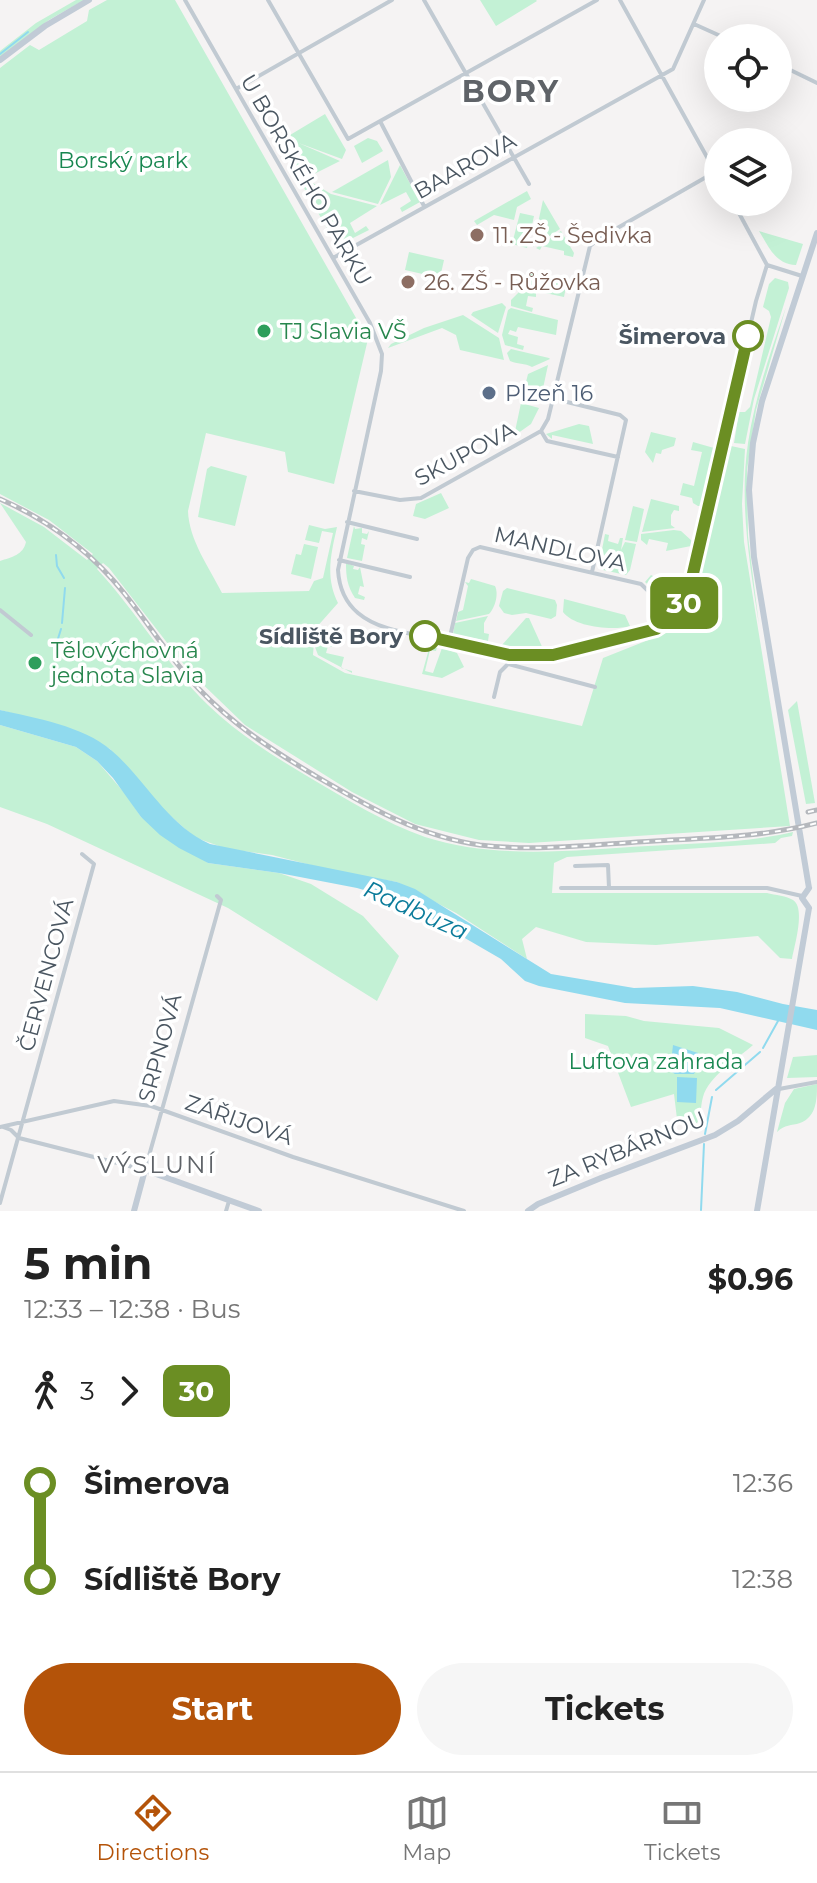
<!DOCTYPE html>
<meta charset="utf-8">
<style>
:root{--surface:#fff;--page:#f6f6f6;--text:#222;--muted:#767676;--line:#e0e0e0;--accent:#b45309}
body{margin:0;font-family:Montserrat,sans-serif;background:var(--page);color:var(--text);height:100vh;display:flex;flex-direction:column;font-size:30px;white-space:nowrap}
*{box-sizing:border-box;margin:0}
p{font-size:26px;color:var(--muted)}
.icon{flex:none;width:44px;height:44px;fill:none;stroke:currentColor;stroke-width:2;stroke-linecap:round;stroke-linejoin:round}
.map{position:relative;height:1211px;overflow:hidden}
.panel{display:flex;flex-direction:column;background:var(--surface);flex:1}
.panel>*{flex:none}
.badge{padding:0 16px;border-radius:12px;font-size:28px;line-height:52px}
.buttons{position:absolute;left:704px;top:24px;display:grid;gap:16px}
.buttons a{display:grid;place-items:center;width:88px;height:88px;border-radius:50%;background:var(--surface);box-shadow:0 8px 32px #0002;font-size:40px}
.map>.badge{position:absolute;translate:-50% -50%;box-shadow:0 0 0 4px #fff}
.legs{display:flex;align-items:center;gap:12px;height:88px;padding:0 24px;font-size:26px}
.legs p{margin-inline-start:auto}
.head{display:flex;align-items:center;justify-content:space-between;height:136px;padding:0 24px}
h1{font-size:44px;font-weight:700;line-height:60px}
.primary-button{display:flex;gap:16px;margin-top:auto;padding:16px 24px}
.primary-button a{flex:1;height:92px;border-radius:48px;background:var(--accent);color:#fff;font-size:32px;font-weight:700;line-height:92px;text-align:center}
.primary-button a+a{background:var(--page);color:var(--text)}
ul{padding:0 24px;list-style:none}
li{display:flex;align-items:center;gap:28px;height:96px;font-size:30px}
li i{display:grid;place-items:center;width:12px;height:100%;margin:0 10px;background:currentColor}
li i::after{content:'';width:20px;height:20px;margin:-10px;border:6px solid;border-radius:50%;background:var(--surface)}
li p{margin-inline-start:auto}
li:first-child i{background:linear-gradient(#0000 50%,currentColor 0)}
li:last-child i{background:linear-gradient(currentColor 50%,#0000 0)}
.tab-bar{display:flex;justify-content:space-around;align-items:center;height:112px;border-top:2px solid var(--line);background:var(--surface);font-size:22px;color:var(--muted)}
.tab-bar a{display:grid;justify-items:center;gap:4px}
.tab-bar .active{color:var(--accent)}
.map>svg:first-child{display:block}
.green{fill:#c3f1d5}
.water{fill:#90daee}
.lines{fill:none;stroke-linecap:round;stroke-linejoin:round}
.stream{stroke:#90daee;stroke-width:2}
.street{stroke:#c1cad2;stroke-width:4}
.secondary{stroke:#c1cbd6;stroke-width:6}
.rail-casing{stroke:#b5b8bd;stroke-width:5}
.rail{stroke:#fff;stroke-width:2;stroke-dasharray:6;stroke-linecap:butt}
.line-1-casing{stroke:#fff;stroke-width:18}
.line-1{stroke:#6b8e23;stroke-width:12}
.education-dot{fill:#8d6e63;stroke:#fff;stroke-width:3}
.leisure-dot{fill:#2e9e5b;stroke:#fff;stroke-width:3}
.stop-1-dot{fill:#fff;stroke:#6b8e23;stroke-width:4}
.service-dot{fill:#5c6f8a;stroke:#fff;stroke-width:3}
.labels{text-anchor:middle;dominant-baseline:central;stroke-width:7;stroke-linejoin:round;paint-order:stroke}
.park-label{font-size:22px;fill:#17864f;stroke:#fff}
.street-label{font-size:22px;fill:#4a5661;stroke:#fff}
.education-label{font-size:22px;fill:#785e54;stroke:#fff;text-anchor:start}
.leisure-label{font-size:22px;fill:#27864d;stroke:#fff;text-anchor:start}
.stop-label{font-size:22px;font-weight:bold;fill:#4a5661;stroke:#fff;text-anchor:end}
.service-label{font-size:22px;fill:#4e5e75;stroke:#fff;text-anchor:start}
.water-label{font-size:24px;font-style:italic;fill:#0c7c9b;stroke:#fff}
.neighbourhood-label{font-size:24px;letter-spacing:2px;fill:#5f6368;stroke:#fff}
.district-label{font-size:30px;font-weight:bold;letter-spacing:2px;fill:#5f6368;stroke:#fff}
</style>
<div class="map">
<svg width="817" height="1211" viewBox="0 0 817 1211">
<rect width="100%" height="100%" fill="#f5f3f3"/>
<path class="green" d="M76,0H84L49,20L0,57V51L36,23Z
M107,0H175L368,339L334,484L288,472L285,452L206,433L188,511C189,540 209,567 222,593L309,591L314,581L323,578L333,533L322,531L319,543L305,540L309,525L325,529L337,527C331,554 325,577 338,603L315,629L313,655L345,673L582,726L603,658L681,627L693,608L731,446L745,449L742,504L744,542L790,826L529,843L479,840L415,824L352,792L245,725L189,671L109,568L103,563L97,569C137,612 166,664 208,705C239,735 275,757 312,779C348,800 385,823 425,837C497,860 574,850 648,846C696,843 746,843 793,832L792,836L781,838L775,843L567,857L554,863L552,893H767C775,895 787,896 793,900C806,908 794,947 792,959L780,958L758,936L656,945L586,942L536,927L522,939L527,959L456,913L397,882L334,871L272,855L227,849L194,837L163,809L110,749L72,730L0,710V561C12,557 23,555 26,542L0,503L44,527L87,560L93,554L49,520L0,494V68L30,45L39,50L87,21L89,10Z
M480,0H536L537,1L496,26Z
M325,114L346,150L342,159L285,138Z
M271,131L340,161L308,177L292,167Z
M368,138L377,141L383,151L362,163L354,146Z
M388,160L391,177L378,204L332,192Z
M400,165L420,202L402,212L400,208L411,201L406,192L380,205Z
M295,172L331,194L377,206L350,223L355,233L366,226L369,230L337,246Z
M527,191L531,199L517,207L514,220L494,215L477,225L474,221Z
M543,200L560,229L533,247V246Z
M520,213L534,216L527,248L512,244Z
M561,231L574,253L573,257L564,255V251L542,246L540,250L536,248Z
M759,231L803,244L796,265C775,264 769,247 759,231Z
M409,252L444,260L440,278L405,270Z
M528,273L567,282L564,297L536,291V297L528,296L526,306L533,308L532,312L511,306V300L520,291Z
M775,278L788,282L789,288L754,399L745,444L734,443L739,412H745L750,407L771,317L769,311L763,307L769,284Z
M502,303L506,307L498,333L471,315L473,312Z
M786,307L756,410L747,470L748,536L759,625C750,565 739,504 748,443C755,396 771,351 786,307Z
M511,308L558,320L556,335L518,327L516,332L510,330L508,334L518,337L517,344L524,346L523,350L505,345L502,335L508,310Z
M463,315L499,338L504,360L460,350L456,335L442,328L388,348L391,344L424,328Z
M511,349L549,358L550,359L532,367C525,363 517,364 510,361L507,353Z
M548,365L542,393L524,390L528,374Z
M521,403L539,408L531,424L514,436Z
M579,424L589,426L593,444L552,435V439L546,434Z
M651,432L676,438L674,446L662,450L661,454L656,453L653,463L645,452Z
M693,442L714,448L701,506H698L693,503L692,498L680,495L683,483L694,486L702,452L691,450Z
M211,466L247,476L235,526L198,517L207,469Z
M441,493L449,508L425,519L413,516L416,504Z
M651,499L679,506V511L674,510L671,515V525L675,528L642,532Z
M633,506L644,509L637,542L625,540Z
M354,526L355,529L362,528V533L367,534L369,531L367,540L362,538L361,544L365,545L362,561L347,558Z
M674,530L681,531L692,541L691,546L666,551L668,543L649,539L647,545L641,540V534Z
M605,534L609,535L608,541L618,544L620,538H623L621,550L625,542L636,544L630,570L626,575L603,570L599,565Z
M304,544L318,547L311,579L291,574L296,554L301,555Z
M346,563L354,566L353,569L358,570L360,567L364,587L360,586L358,594L365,597L364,600L355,598C347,586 346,576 346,563Z
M651,575L679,589L676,602L670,604L645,582Z
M471,579L495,586C499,594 495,608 489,614L456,621L458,612L463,610L468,586L465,582L469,583Z
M507,588L555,600L557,605L556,616L551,619L526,613L512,615L504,613L499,606L503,591Z
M564,599L625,615L630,626C613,631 574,627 563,612Z
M488,616L484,623V633L489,634L488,641L453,634L455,623Z
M526,618H529L544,651L519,650L502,645Z
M317,631L335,634L332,647L328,646L326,653L344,657L341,668L352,671V673L318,655L315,647Z
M430,645L437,647L436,651L430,650L425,671L433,673L442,648L457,653L464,667L442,678L422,674Z
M797,701L815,803L806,804L788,710Z
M0,725L76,747L97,761L127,796L141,817L208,863L279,873L311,884L363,916L399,956L377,1001L228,908L47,824L0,807Z
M585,1014L626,1016L644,1021L719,1028L753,1045C737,1059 709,1076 703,1097C700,1107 702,1115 697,1123L677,1119L674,1094L631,1107L608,1046L585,1038Z
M817,1055V1077L787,1078L793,1057Z
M817,1084C817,1098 817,1117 800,1123C791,1126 785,1124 777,1132L785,1103L794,1089Z"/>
<path class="water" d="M0,710C35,718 83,726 111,750C147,781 166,824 210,844L397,882L415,889L551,974L634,988L693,986L737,992L783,1004L817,1010V1030L720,1008L625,1003L539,986L525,981L501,959L401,901L357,888L279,873L208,863L179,848L160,835L141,817L113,778L97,761L76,747L0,725Z
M673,1045L698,1053L699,1063L694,1074H675L670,1071Z
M677,1077L697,1078L696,1103L677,1102Z"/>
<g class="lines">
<path class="stream" d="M0,54L28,32
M56,555L57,566L64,578
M62,623L65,588
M57,642L61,629
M763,1048L778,1021
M716,1090L760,1052
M705,1134L712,1097
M701,1210L704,1144"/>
<path class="street" d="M185,0L370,323L382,354L381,371L338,570C339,587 345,602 358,613C378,630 408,633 433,638C464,645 497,657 529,657C555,657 638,639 661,627C674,619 682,608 688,595L756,301L767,265
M268,0L348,139L597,0
M424,0L529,184
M620,0L718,177
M694,24L725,38
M778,64L817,83
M236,89L392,0
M381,123L424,206
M733,202L767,265L802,276
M333,258L673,69L704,0
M567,402L620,415L626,420L592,572
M541,431L547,441L618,457
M354,491L400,500L421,498L541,431L548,419L590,246L600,238L715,172
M347,522L417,539
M339,560L410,577
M0,610L31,635
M449,641L468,558L473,550L480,547L641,584L674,616
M508,664L595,687
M494,697L500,672L508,664L509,655
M575,866L608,865L609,888
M561,888H767L802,896
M779,1089L817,1082
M0,1127L114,1101L151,1106L293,1157L464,1211
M3,1127L11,1130L19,1138L145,1170L221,900L217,896
M0,1203L94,864L82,854
M226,1211L229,1201"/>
<path class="secondary" d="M0,60L45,26L89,0
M809,888L754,557L749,490L753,443L762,401L817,233
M809,908L802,898L809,888
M134,1211L145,1170L259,1211
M528,1211L538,1204L601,1178L715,1135L738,1121L776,1089
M757,1211L809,908"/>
<g class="rail-casing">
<path id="rail" d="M0,499C48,520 91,552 124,593C149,624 170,659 198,688C232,724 272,750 314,775C367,806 418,836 480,845C538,852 597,844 655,841C709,838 764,837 817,823
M808,812L817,810"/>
</g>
<use href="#rail" class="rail"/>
</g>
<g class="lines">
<g class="line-1-casing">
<path id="line-1" d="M425,636L509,655H553L656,629L676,615L688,595L748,336"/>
</g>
<use href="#line-1" class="line-1"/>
</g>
<g class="education-dot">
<circle cx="477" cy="235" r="8"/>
<circle cx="408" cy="282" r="8"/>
</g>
<g class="leisure-dot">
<circle cx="264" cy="331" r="8"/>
<circle cx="35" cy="663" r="8"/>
</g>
<g class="stop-1-dot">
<circle cx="748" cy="336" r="14"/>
<circle cx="425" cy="636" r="14"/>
</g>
<circle class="service-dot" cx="489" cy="393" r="8"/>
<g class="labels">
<g class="park-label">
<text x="123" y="160">Borský park</text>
<text x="656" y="1061">Luftova zahrada</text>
</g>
<g class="street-label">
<text transform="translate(465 166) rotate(-29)">BAAROVA</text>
<text transform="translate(306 180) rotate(60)">U BORSKÉHO PARKU</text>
<text transform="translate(465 454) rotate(-28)">SKUPOVA</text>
<text transform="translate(560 549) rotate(13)">MANDLOVA</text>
<text transform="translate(46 975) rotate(-75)">ČERVENCOVÁ</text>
<text transform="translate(160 1048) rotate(-75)">SRPNOVÁ</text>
<text transform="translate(239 1120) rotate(19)">ZÁŘIJOVÁ</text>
<text transform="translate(627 1149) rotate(-22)">ZA RYBÁRNOU</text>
</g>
<g class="education-label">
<text x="493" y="235">11. ZŠ - Šedivka</text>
<text x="424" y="282">26. ZŠ - Růžovka</text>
</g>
<g class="leisure-label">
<text x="280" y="331">TJ Slavia VŠ</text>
<text x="51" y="650">Tělovýchovná<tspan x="51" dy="25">jednota Slavia</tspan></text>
</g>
<g class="stop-label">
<text x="726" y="336">Šimerova</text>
<text x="403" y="636">Sídliště Bory</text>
</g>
<g class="service-label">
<text x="505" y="393">Plzeň 16</text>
</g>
<g class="water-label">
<text transform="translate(416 910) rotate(24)">Radbuza</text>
</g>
<g class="neighbourhood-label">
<text x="157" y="1164">VÝSLUNÍ</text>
</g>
<g class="district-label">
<text x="511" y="91">BORY</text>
</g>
</g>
</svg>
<div class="buttons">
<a><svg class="icon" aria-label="locate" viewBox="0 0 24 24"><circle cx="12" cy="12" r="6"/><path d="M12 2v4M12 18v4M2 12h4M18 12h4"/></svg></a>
<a><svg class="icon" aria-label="layers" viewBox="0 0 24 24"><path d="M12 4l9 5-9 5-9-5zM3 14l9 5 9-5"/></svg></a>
</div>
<b class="badge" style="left:684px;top:603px;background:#6b8e23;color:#fff">30</b>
</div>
<section class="panel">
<div class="head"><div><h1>5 min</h1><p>12:33 – 12:38 · Bus</p></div><b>$0.96</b></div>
<div class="legs"><svg class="icon" aria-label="walk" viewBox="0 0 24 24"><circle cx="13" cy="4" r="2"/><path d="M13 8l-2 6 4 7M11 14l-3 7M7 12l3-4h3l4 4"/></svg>3<svg class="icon" aria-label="forward" viewBox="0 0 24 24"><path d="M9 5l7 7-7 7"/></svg><b class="badge" style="background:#6b8e23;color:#fff">30</b></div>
<ul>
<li><i style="color:#6b8e23"></i><b>Šimerova</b><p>12:36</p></li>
<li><i style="color:#6b8e23"></i><b>Sídliště Bory</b><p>12:38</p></li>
</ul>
<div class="primary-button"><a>Start</a><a>Tickets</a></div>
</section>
<nav class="tab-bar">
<a class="active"><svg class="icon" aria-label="directions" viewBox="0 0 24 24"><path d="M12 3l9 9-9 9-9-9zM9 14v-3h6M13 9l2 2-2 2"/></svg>Directions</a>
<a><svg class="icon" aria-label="map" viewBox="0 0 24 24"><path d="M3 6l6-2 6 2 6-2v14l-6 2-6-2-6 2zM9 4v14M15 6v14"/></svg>Map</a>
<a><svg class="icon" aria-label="tickets" viewBox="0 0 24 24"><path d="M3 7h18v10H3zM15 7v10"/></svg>Tickets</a>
</nav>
